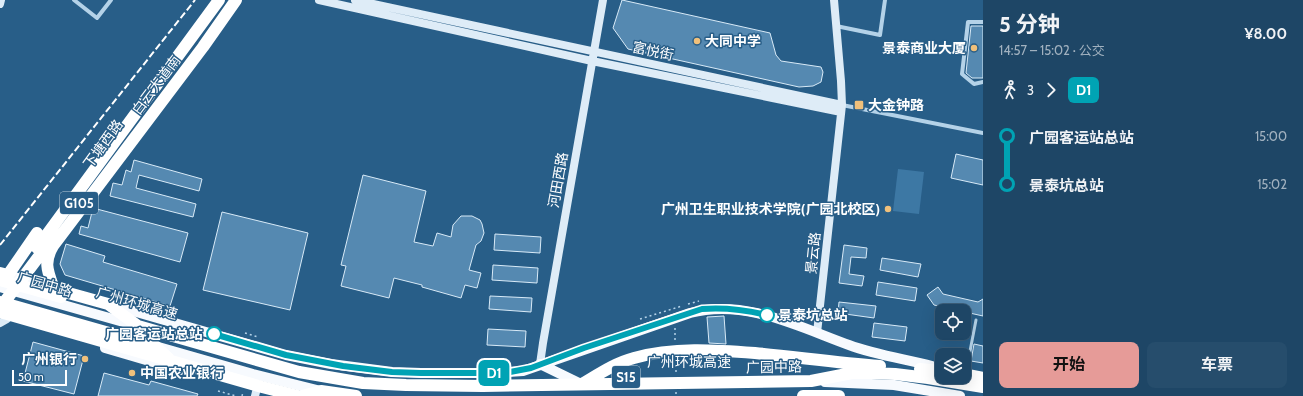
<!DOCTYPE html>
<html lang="zh">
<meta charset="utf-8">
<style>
:root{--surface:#1e4666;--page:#264d6c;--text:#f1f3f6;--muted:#a1b1bf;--line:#3c5e7a;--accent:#e69b98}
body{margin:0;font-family:Cabin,"Noto Sans SC",sans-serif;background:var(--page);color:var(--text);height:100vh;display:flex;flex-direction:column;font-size:15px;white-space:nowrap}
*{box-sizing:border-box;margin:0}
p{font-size:13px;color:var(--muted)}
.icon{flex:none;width:22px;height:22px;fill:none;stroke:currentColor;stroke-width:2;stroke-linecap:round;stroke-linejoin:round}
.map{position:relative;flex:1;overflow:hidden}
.side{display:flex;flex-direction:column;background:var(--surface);width:320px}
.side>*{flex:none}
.badge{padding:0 8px;border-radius:6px;font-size:14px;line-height:26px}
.tools{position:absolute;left:935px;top:304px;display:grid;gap:8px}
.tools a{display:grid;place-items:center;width:36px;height:36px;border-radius:8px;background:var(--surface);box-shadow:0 4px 16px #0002,0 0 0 1px var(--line);font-size:20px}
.scale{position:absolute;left:12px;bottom:10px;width:55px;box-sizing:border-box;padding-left:4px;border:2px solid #fff;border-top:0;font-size:11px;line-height:14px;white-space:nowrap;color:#fff;-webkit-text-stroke:3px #285e88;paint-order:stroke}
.map>.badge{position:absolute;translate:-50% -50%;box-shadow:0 0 0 2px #fff}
.legs{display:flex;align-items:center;gap:6px;height:44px;padding:0 16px;font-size:13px}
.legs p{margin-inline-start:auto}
.headline{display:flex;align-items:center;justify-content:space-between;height:68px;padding:0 16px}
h1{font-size:22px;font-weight:700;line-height:30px}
.action{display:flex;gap:8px;margin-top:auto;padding:8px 16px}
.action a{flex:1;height:46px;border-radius:8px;background:var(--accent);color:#111;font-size:16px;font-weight:700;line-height:46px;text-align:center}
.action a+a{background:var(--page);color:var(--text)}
ul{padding:0 16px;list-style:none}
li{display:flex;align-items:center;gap:14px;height:48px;font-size:15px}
li i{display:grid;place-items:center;width:6px;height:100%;margin:0 5px;background:currentColor}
li i::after{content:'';width:10px;height:10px;margin:-5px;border:3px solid;border-radius:50%;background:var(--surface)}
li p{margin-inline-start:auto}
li:first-child i{background:linear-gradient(#0000 50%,currentColor 0)}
li:last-child i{background:linear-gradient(currentColor 50%,#0000 0)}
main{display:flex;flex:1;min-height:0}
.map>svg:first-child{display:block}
.green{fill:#3d78a4}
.building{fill:#5589b1;stroke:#d8eaf7}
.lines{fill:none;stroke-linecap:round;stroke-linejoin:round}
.path{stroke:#b4d2e8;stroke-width:1.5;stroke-dasharray:2 3;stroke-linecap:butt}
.lane{stroke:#b4d2e8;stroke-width:3}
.street{stroke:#b4d2e8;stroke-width:4}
.secondary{stroke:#deecf7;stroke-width:8}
.primary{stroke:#f7fafe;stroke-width:10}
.highway{stroke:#fff;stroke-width:12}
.rail{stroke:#fff;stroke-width:2;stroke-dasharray:7 3;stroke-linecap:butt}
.line-1-casing{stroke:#fff;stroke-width:9}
.line-1{stroke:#00a3b4;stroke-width:6}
.poi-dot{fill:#f0c07b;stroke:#285e88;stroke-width:1.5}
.stop-1-dot{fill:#fff;stroke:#00a3b4;stroke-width:2}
.labels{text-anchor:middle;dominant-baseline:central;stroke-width:3;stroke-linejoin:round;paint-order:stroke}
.shield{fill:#285e88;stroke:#becfdb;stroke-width:1}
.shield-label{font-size:13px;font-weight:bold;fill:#fff}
.poi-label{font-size:14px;font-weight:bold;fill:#fff;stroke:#285e88;text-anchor:start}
.street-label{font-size:14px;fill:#fff;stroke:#285e88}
.stop-label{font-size:14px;font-weight:bold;fill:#fff;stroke:#285e88;text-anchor:start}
</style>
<main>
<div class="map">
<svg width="983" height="396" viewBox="0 0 983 396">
<rect width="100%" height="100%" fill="#285e88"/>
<path class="green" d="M898,169L924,172L919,214L893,211Z"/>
<path class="building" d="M622,0L770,33L776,55L781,61L821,67L823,72L821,82L813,86L799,87L628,49L613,28Z
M971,26H983V78H972L966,73Z
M956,154L983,160V185L951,178Z
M134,160L202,179L199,191L139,175L136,188L196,204L193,217L110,196L113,183L122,185L126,170L131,172Z
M363,175L426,191L414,242L433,246L437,233L451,237L453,225L461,216H472L480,220L482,224L484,233L481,241L476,245L469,270L481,273L477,288L465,285L461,298L422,287V285L394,278L389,298L341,286L346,266L341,265Z
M93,208L188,233L180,262L79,234L81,226L88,228Z
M222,212L308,233L290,310L203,290Z
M495,234L541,237L540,253L494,250Z
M66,244L105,256L103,262L177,284L170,306L65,275L60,264Z
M844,245L867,248L866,258L851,257L849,274L864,276L862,286L839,283Z
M882,258L921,264L918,277L880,270Z
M493,265L538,268L537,283L492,280Z
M878,282L917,288L915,301L876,295Z
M938,287L943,294L978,302L983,299V316L934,305L927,295Z
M490,296L532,298L531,312L489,309Z
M839,302L876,306L874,318L838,313Z
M724,316L726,344L709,343L707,317Z
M874,323L907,327L905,341L872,337Z
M488,329L526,331L525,347L487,345Z
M33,342L84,356L74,394L23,381Z
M974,344L983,346V363L971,361Z
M104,373L149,385L151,381L198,394L197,396H98Z"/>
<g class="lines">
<path class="path" d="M688,304L699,301
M640,319L682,306
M675,328V342
M245,333L258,337L257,338
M676,360V374
M218,391L236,396
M676,392V396
M242,396L243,392"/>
<path class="lane" d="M966,372L976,320"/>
<path class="street" d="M74,0L97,18L111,0
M983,22H968L962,74L974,84L983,82
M836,26L880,35L885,0
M842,105L983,133"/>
<path class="secondary" d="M319,0L592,61L841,112
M355,0L842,105
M0,4L1,0
M0,323L7,319
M817,333L842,105L841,81L834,0
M540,364L543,343L603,0
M255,396L256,392"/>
<path class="primary" d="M8,275L54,289
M0,287L134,325
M112,305L286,355L331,364L392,372L421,373H495L523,371L690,313C745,298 799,327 849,345C876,355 905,359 932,366
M155,346L253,374L321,391
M105,348L180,370
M540,364L581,384
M825,382L894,385L960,396"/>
<path class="highway" d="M236,0L203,47L53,246C43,263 48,272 54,289L108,304L138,326L299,372L363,383L406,385L483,386L811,381L852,373H870L895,374L928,378L983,387
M37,248L219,0
M0,273L8,275L37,233
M0,280L61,297
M0,302L155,346L169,359
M0,308L49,243
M0,312L262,387L298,396
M920,369L942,371
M964,374L983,378
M582,384C599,374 615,363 634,358C673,347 715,350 755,353C797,357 838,363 880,366
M302,396L321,391L356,396
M803,396H839"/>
<path class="rail" d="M0,245L195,0"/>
</g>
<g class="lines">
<g class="line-1-casing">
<path id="line-1" d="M214,334L286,355L343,366L392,372L421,373H495L510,372L531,368L584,348L702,309C725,307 746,310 767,315"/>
</g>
<use href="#line-1" class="line-1"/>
</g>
<g class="poi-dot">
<circle cx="697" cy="41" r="4"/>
<circle cx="974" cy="48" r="4"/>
<rect x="854" y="100" width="10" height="10" rx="2"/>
<circle cx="888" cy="209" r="4"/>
<circle cx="85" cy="359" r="4"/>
<circle cx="132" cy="373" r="4"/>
</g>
<g class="stop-1-dot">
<circle cx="767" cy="315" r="7"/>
<circle cx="214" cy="334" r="7"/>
</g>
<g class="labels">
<g class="shield">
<rect x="60" y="192" width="38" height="22" rx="3"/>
<rect x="612" y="366" width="28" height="22" rx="3"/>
</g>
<g class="shield-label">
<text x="79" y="203">G105</text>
<text x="626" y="377">S15</text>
</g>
<g class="poi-label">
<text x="705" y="41">大同中学</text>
<text x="966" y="48" text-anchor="end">景泰商业大厦</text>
<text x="868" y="105">大金钟路</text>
<text x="880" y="209" text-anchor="end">广州卫生职业技术学院(广园北校区)</text>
<text x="77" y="359" text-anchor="end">广州银行</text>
<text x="140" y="373">中国农业银行</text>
</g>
<g class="street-label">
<text transform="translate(653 51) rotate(12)">富悦街</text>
<text transform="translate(156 85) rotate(-53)">白云大道南</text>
<text transform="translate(103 144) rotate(-54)">下塘西路</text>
<text transform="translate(558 180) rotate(-80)">河田西路</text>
<text transform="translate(813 253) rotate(-84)">景云路</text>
<text transform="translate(45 284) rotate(16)">广园中路</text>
<text transform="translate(137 303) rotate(16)">广州环城高速</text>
<text x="689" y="362">广州环城高速</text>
<text transform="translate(774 367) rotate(-1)">广园中路</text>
</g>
<g class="stop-label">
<text x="778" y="315">景泰坑总站</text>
<text x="203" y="334" text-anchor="end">广园客运站总站</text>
</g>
</g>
</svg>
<div class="tools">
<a><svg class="icon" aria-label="locate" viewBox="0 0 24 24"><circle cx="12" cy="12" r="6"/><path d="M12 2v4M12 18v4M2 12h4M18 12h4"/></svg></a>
<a><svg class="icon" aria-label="layers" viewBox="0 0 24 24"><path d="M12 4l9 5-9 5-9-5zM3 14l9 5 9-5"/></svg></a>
</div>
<div class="scale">50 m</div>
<b class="badge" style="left:494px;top:373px;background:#00a3b4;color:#fff">D1</b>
</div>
<section class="side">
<div class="headline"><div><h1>5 分钟</h1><p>14:57 – 15:02 · 公交</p></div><b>¥8.00</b></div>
<div class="legs"><svg class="icon" aria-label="walk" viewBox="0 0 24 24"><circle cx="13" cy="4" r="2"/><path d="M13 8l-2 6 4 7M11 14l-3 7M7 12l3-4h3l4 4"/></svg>3<svg class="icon" aria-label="forward" viewBox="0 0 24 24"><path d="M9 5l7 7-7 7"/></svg><b class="badge" style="background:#00a3b4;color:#fff">D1</b></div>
<ul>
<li><i style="color:#00a3b4"></i><b>广园客运站总站</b><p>15:00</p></li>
<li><i style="color:#00a3b4"></i><b>景泰坑总站</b><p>15:02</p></li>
</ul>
<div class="action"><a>开始</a><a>车票</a></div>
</section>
</main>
